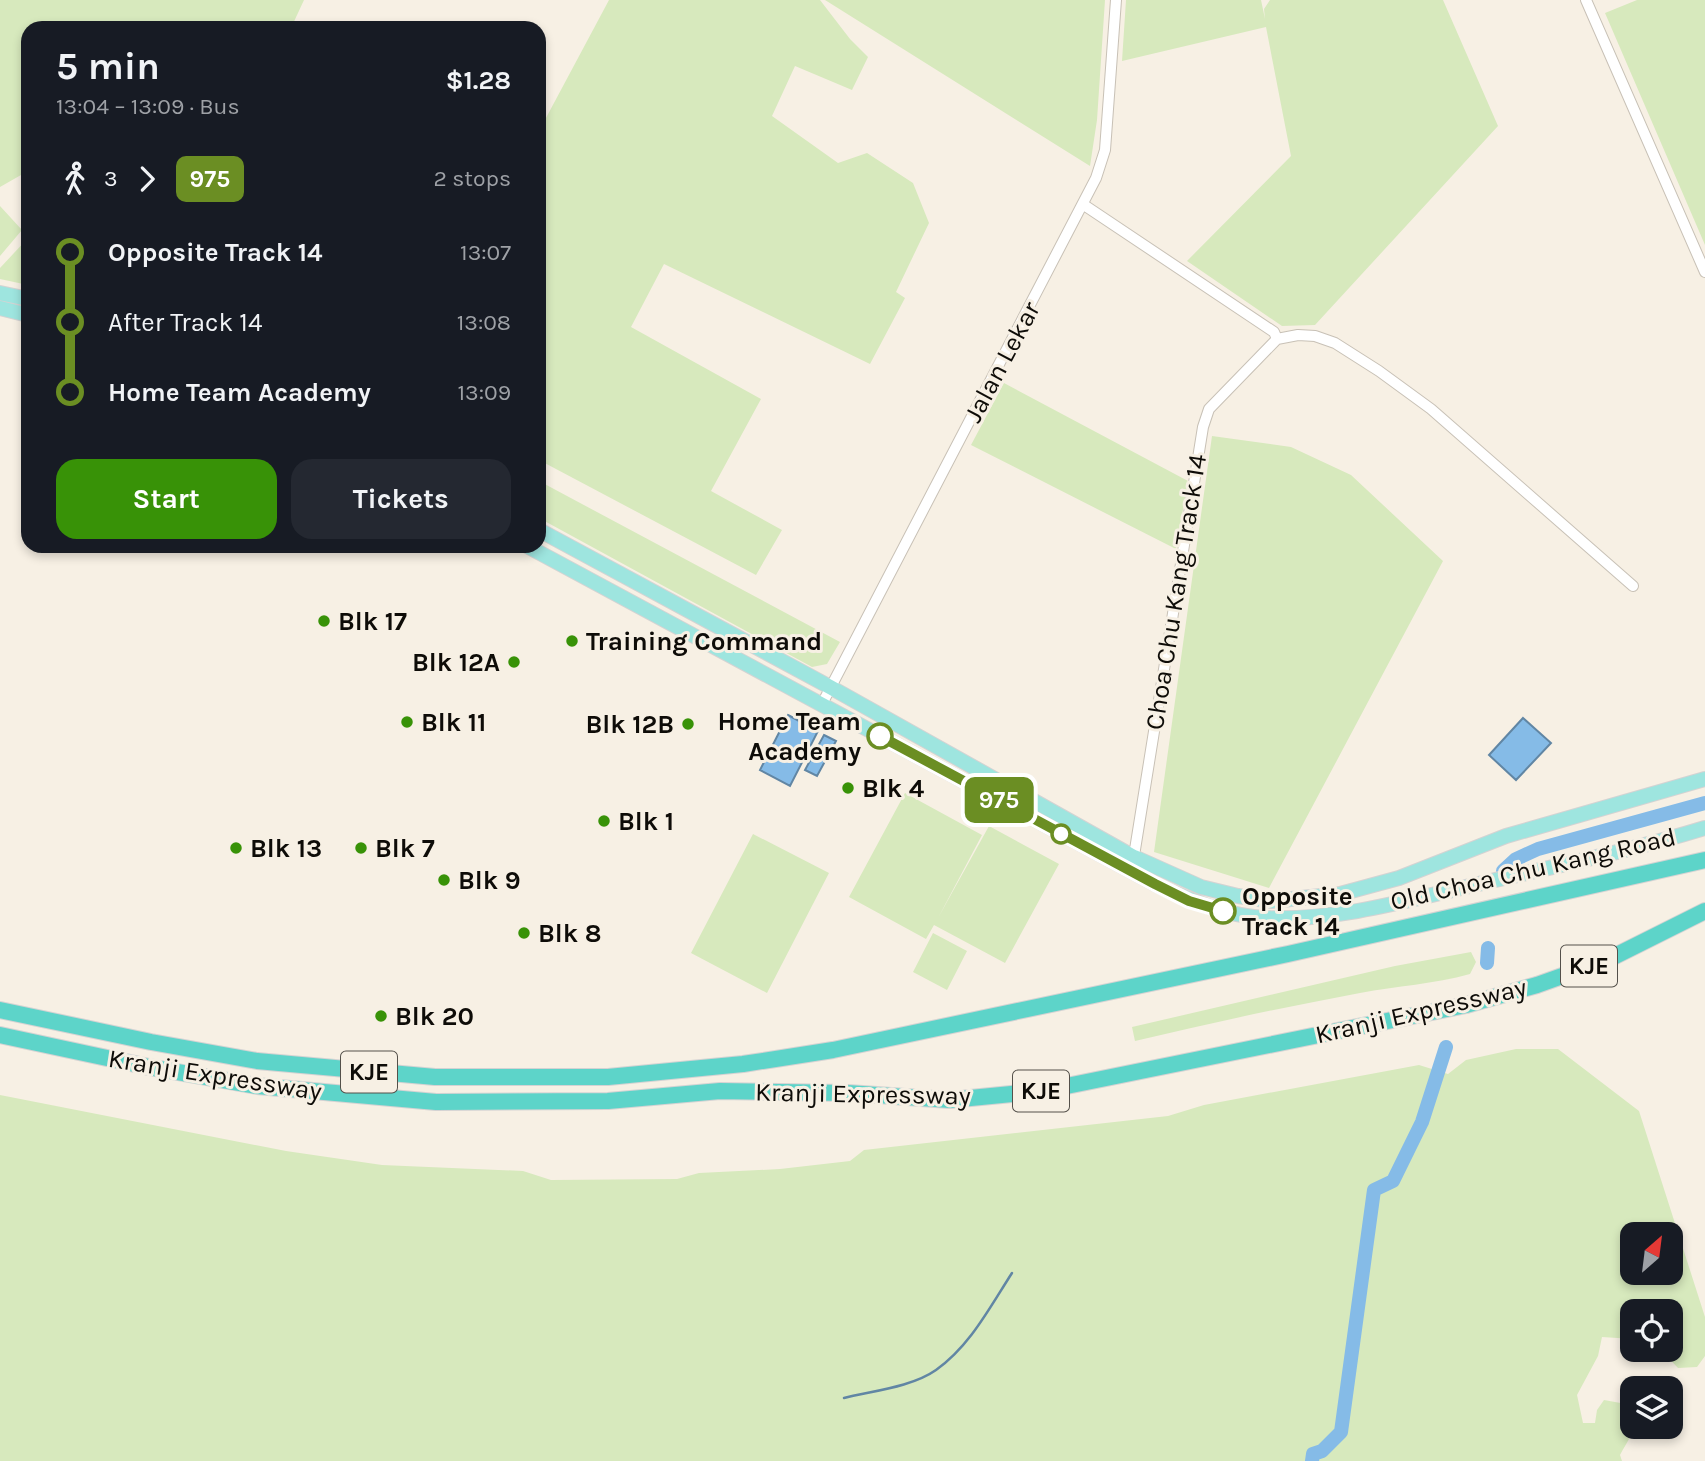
<!DOCTYPE html>
<meta charset="utf-8">
<style>
:root{--surface:#171b24;--page:#242831;--text:#f1f3f6;--muted:#9ea1a6;--accent:#389207}
body{margin:0;font-family:Karla,sans-serif;background:var(--page);color:var(--text);height:100vh;display:flex;flex-direction:column;font-size:26px;white-space:nowrap}
*{box-sizing:border-box;margin:0}
p{font-size:23px;color:var(--muted)}
.icon{flex:none;width:38px;height:38px;fill:none;stroke:currentColor;stroke-width:2;stroke-linecap:round;stroke-linejoin:round}
.map{position:relative;flex:1;overflow:hidden}
.drawer{position:absolute;left:21px;top:21px;width:525px;height:532px;display:flex;flex-direction:column;background:var(--surface);border-radius:21px;box-shadow:0 4px 10px #0003}
.drawer>*{flex:none}
.badge{padding:0 14px;border-radius:10px;font-size:24px;line-height:46px}
.needle{width:46px;rotate:28deg}
.buttons{position:absolute;left:1620px;top:1222px;display:grid;gap:14px}
.buttons a{display:grid;place-items:center;width:63px;height:63px;border-radius:14px;background:var(--surface);box-shadow:0 4px 10px #0003;font-size:35px}
.map>.badge{position:absolute;translate:-50% -50%;box-shadow:0 0 0 4px #fff}
.legs{display:flex;align-items:center;gap:10px;height:77px;padding:0 35px;font-size:23px}
.legs p{margin-inline-start:auto}
.head{display:flex;align-items:center;justify-content:space-between;height:119px;padding:0 35px}
h1{font-size:38px;font-weight:700;line-height:52px}
.button{display:flex;gap:14px;margin-top:auto;padding:14px 35px}
.button a{flex:1;height:80px;border-radius:21px;background:var(--accent);color:#fff;font-size:28px;font-weight:700;line-height:80px;text-align:center}
.button a+a{background:var(--page);color:var(--text)}
ul{padding:0 35px;list-style:none}
li{display:flex;align-items:center;gap:24px;height:70px;font-size:26px}
li i{display:grid;place-items:center;width:10px;height:100%;margin:0 9px;background:currentColor}
li i::after{content:'';width:18px;height:18px;margin:-9px;border:5px solid;border-radius:50%;background:var(--surface)}
li p{margin-inline-start:auto}
li:first-child i{background:linear-gradient(#0000 50%,currentColor 0)}
li:last-child i{background:linear-gradient(currentColor 50%,#0000 0)}
.map>svg:first-child{display:block}
.green{fill:#d7e9bd;fill-rule:evenodd}
.water{fill:#85bbe7;stroke:#6186a4;stroke-width:2}
.lines{fill:none;stroke-linecap:round;stroke-linejoin:round}
.stream{stroke:#6186a4;stroke-width:2.5}
.river{stroke:#85bbe7;stroke-width:14}
.minor-casing{stroke:#c8c1b6;stroke-width:12}
.major-casing{stroke:#d4d3d3;stroke-width:16}
.highway-casing{stroke:#d4d3d3;stroke-width:18}
.minor{stroke:#fff;stroke-width:10}
.major{stroke:#9ee5df;stroke-width:14}
.highway{stroke:#5dd4c9;stroke-width:16}
.line-1-casing{stroke:#fff;stroke-width:16}
.line-1{stroke:#6b8e23;stroke-width:10}
.poi-dot{fill:#389207;stroke:#f7f0e4;stroke-width:2.5}
.stop-1-dot{fill:#fff;stroke:#6b8e23;stroke-width:3.5}
.labels{text-anchor:middle;dominant-baseline:central;stroke-width:6;stroke-linejoin:round;paint-order:stroke}
.shield{fill:#f7f0e4;stroke:#54504a;stroke-width:2}
.shield-label{font-size:24px;font-weight:bold;fill:#0e0c08}
.street-label{font-size:26px;fill:#0e0c08;stroke:#f7f0e4}
.poi-label{font-size:26px;font-weight:bold;fill:#0e0c08;stroke:#f7f0e4;text-anchor:start}
.stop-label{font-size:26px;font-weight:bold;fill:#0e0c08;stroke:#f7f0e4;text-anchor:end}
</style>
<div class="map">
<svg width="1705" height="1461" viewBox="0 0 1705 1461">
<rect width="100%" height="100%" fill="#f7f0e4"/>
<path class="green" d="M0,0H304L291,28H28V171L0,187Z
M609,0H820L850,39L868,57L852,90L795,66L772,116L838,163L867,153L913,183L929,223L896,292L905,298L870,364L664,264L631,327L761,399L711,491L782,530L756,575L539,460V131Z
M825,0H1105L1097,120L1090,166Z
M1126,0H1261L1265,19L1264,9L1270,0H1443L1498,126L1315,325L1282,326L1187,261L1291,156L1266,27L1122,61Z
M1637,0H1705V245L1605,13Z
M0,206L22,230L0,256Z
M28,238V285L0,279V268Z
M1004,383L1188,481L1176,549L971,445Z
M1212,436L1291,447L1351,475L1443,561L1269,888L1154,852Z
M539,481L840,642L827,664L812,667L539,518Z
M905,793L982,835L938,918L989,826L1059,864L1005,963L934,925L926,939L849,897Z
M753,834L829,873L767,993L691,953Z
M933,933L967,951L947,990L913,972Z
M1471,952L1476,962L1470,974C1434,984 1397,986 1360,993C1285,1007 1210,1023 1135,1041L1132,1027L1395,966Z
M1516,1049H1558L1639,1111L1705,1317V1356L1697,1367L1678,1368L1660,1349H1671V1311H1633V1339L1602,1337L1598,1356L1577,1395L1583,1423H1595L1597,1410L1604,1400L1626,1404C1641,1425 1631,1435 1620,1455L1622,1461H0V1095L286,1151L382,1165L523,1171L551,1180L677,1179L699,1173L780,1169L850,1161L864,1150L1168,1116L1204,1105L1419,1065L1448,1074L1466,1060ZM1633,1234H1671V1272H1633Z"/>
<path class="water" d="M788,715L818,731L790,786L760,770Z
M1523,718L1551,743L1516,780L1489,755Z
M824,735L836,741L817,776L805,770Z"/>
<g class="lines">
<path class="stream" d="M844,1398C872,1391 912,1387 936,1370C970,1346 990,1307 1012,1273"/>
<path class="river" d="M1503,871L1516,859L1538,849L1705,803
M1487,963L1488,948
M1312,1461L1313,1454L1322,1451L1341,1432L1374,1190L1393,1181L1422,1122L1446,1047"/>
<g class="minor-casing">
<path id="minor" d="M1586,0L1705,272
M1084,205L1274,332L1277,339
M822,704L1096,178L1105,150L1116,0
M1133,862L1203,427L1209,409L1277,339L1298,335L1315,336L1335,343L1379,371L1431,409L1633,586"/>
</g>
<g class="major-casing">
<path id="major" d="M0,293L28,299
M0,308L28,315
M539,530L830,687L1134,857L1201,887L1238,896L1272,901L1340,894L1399,878L1506,836L1705,779
M527,546L1155,884C1190,901 1227,916 1266,918C1341,921 1416,898 1487,882C1560,865 1634,850 1705,828"/>
</g>
<g class="highway-casing">
<path id="highway" d="M0,1010L151,1042L257,1061L435,1077H608L743,1064L833,1050L1288,954L1705,860
M0,1035L149,1067L257,1086L436,1102L608,1101L720,1091L848,1093L950,1100L1042,1091L1466,1005L1537,985L1607,960L1705,911"/>
</g>
<use href="#minor" class="minor"/>
<use href="#major" class="major"/>
<use href="#highway" class="highway"/>
</g>
<g class="lines">
<g class="line-1-casing">
<path id="line-1" d="M880,736L1155,884L1189,901L1223,911"/>
</g>
<use href="#line-1" class="line-1"/>
</g>
<g class="poi-dot">
<circle cx="324" cy="621" r="7"/>
<circle cx="572" cy="641" r="7"/>
<circle cx="514" cy="662" r="7"/>
<circle cx="407" cy="722" r="7"/>
<circle cx="688" cy="724" r="7"/>
<circle cx="848" cy="788" r="7"/>
<circle cx="604" cy="821" r="7"/>
<circle cx="236" cy="848" r="7"/>
<circle cx="361" cy="848" r="7"/>
<circle cx="444" cy="880" r="7"/>
<circle cx="524" cy="933" r="7"/>
<circle cx="381" cy="1016" r="7"/>
</g>
<g class="stop-1-dot">
<circle cx="880" cy="736" r="12"/>
<circle cx="1061" cy="834" r="9"/>
<circle cx="1223" cy="911" r="12"/>
</g>
<g class="labels">
<g class="shield">
<rect x="1561" y="945.5" width="56" height="41" rx="5"/>
<rect x="341" y="1051.5" width="56" height="41" rx="5"/>
<rect x="1013" y="1070.5" width="56" height="41" rx="5"/>
</g>
<g class="shield-label">
<text x="1589" y="966">KJE</text>
<text x="369" y="1072">KJE</text>
<text x="1041" y="1091">KJE</text>
</g>
<g class="street-label">
<text transform="translate(1002 362) rotate(-62)">Jalan Lekar</text>
<text transform="translate(1176 592) rotate(-81)">Choa Chu Kang Track 14</text>
<text transform="translate(1533 869) rotate(-13)">Old Choa Chu Kang Road</text>
<text transform="translate(1421 1011) rotate(-13)">Kranji Expressway</text>
<text transform="translate(215 1075) rotate(9)">Kranji Expressway</text>
<text transform="translate(863 1094) rotate(1)">Kranji Expressway</text>
</g>
<g class="poi-label">
<text x="338" y="621">Blk 17</text>
<text x="586" y="641">Training Command</text>
<text x="500" y="662" text-anchor="end">Blk 12A</text>
<text x="421" y="722">Blk 11</text>
<text x="674" y="724" text-anchor="end">Blk 12B</text>
<text x="862" y="788">Blk 4</text>
<text x="618" y="821">Blk 1</text>
<text x="250" y="848">Blk 13</text>
<text x="375" y="848">Blk 7</text>
<text x="458" y="880">Blk 9</text>
<text x="538" y="933">Blk 8</text>
<text x="395" y="1016">Blk 20</text>
</g>
<g class="stop-label">
<text x="861" y="721">Home Team<tspan x="861" dy="30">Academy</tspan></text>
<text x="1242" y="896" text-anchor="start">Opposite<tspan x="1242" dy="30">Track 14</tspan></text>
</g>
</g>
</svg>
<div class="buttons">
<a><svg class="needle" viewBox="-14 -14 28 28"><path d="M0-13l5 13h-10z" fill="#e53935"/><path d="M0 13l5-13h-10z" fill="#9ea1a6"/></svg></a>
<a><svg class="icon" aria-label="locate" viewBox="0 0 24 24"><circle cx="12" cy="12" r="6"/><path d="M12 2v4M12 18v4M2 12h4M18 12h4"/></svg></a>
<a><svg class="icon" aria-label="layers" viewBox="0 0 24 24"><path d="M12 4l9 5-9 5-9-5zM3 14l9 5 9-5"/></svg></a>
</div>
<b class="badge" style="left:999px;top:800px;background:#6b8e23;color:#fff">975</b>
<section class="drawer">
<div class="head"><div><h1>5 min</h1><p>13:04 – 13:09 · Bus</p></div><b>$1.28</b></div>
<div class="legs"><svg class="icon" aria-label="walk" viewBox="0 0 24 24"><circle cx="13" cy="4" r="2"/><path d="M13 8l-2 6 4 7M11 14l-3 7M7 12l3-4h3l4 4"/></svg>3<svg class="icon" aria-label="forward" viewBox="0 0 24 24"><path d="M9 5l7 7-7 7"/></svg><b class="badge" style="background:#6b8e23;color:#fff">975</b><p>2 stops</p></div>
<ul>
<li><i style="color:#6b8e23"></i><b>Opposite Track 14</b><p>13:07</p></li>
<li><i style="color:#6b8e23"></i><span>After Track 14</span><p>13:08</p></li>
<li><i style="color:#6b8e23"></i><b>Home Team Academy</b><p>13:09</p></li>
</ul>
<div class="button"><a>Start</a><a>Tickets</a></div>
</section>
</div>
